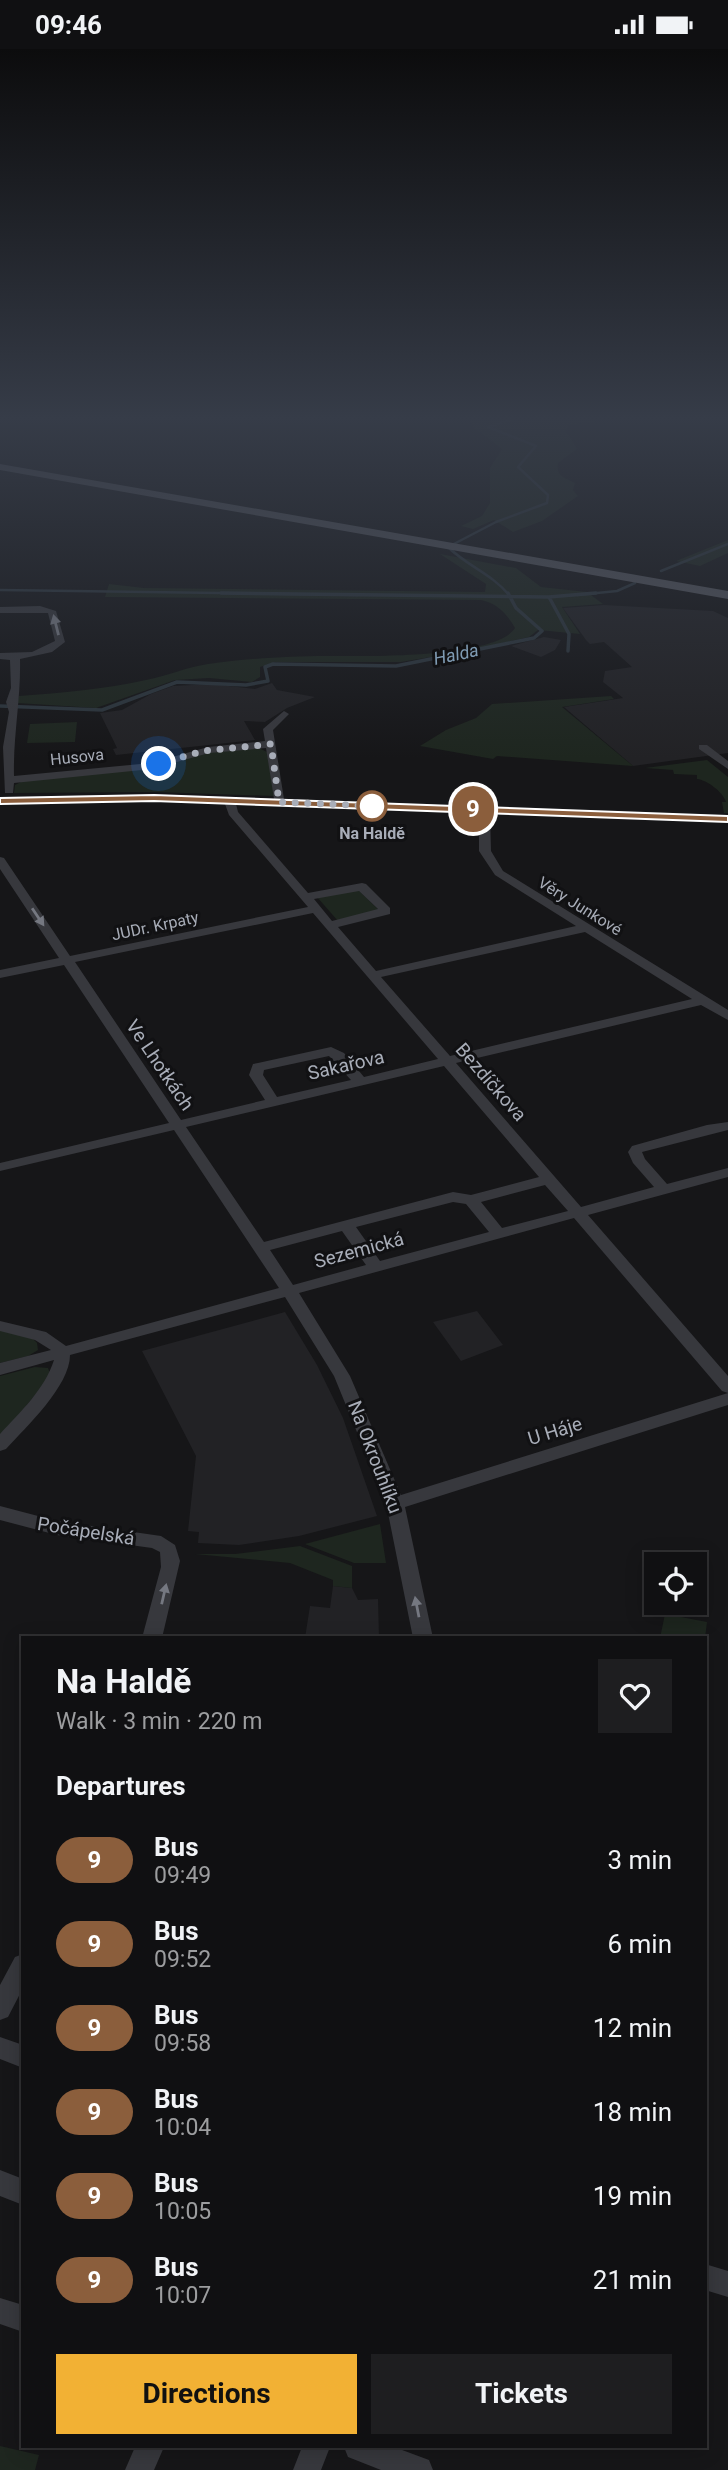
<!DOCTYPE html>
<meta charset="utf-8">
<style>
:root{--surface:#101012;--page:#1e1e20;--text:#f1f3f6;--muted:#9c9d9f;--line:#303032;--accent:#f2b134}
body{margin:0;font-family:Roboto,sans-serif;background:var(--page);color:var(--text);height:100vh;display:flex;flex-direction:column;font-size:26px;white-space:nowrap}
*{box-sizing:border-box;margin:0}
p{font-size:23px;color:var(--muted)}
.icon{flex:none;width:38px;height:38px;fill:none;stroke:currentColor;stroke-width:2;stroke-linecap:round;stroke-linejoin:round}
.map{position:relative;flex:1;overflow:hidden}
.panel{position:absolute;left:21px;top:1587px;width:686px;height:812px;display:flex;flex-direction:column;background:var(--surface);border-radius:0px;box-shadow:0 4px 18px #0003,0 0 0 2px var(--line)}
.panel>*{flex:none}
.badge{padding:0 14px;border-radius:23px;font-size:24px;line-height:46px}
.fabs{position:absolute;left:644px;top:1503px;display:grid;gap:14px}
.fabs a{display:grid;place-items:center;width:63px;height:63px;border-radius:0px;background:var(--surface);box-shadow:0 4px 18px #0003,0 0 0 2px var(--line);font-size:35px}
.you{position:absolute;width:35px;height:35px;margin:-18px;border:5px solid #fff;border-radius:50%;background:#1a73e8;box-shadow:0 0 0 10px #1a73e833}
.map>.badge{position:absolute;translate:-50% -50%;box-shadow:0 0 0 4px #fff}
h2{padding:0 35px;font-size:26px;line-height:63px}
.round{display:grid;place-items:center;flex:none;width:74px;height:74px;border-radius:0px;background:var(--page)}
.head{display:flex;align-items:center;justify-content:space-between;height:119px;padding:0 35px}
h1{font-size:33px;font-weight:700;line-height:52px}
.action{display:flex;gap:14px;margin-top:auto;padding:14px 35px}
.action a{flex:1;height:80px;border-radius:0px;background:var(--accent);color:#111;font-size:28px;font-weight:700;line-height:80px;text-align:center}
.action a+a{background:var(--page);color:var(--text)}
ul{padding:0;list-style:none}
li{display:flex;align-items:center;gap:21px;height:84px;padding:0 35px}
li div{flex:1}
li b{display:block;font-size:26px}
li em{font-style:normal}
li .badge{min-width:77px;font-weight:700;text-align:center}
.status{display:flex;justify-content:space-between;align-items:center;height:49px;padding:0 35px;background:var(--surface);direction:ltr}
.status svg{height:19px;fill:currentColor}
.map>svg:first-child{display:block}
.built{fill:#222225}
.green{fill:#1e261f}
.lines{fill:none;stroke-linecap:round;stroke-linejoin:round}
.stream-far1{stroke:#2c353c;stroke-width:2.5}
.stream{stroke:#2c353c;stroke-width:3.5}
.street{fill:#37383d;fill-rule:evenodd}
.primary{fill:#53555c;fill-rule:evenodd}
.oneway{fill:#757881}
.line{fill:#8b5e3c;stroke:#fff;stroke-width:2}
.walk{stroke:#a8adb8;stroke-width:7;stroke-dasharray:0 12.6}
.stop-dot{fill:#fff;stroke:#8b5e3c;stroke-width:3.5}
.labels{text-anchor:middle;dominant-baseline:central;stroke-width:6;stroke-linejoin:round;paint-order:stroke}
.far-street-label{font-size:16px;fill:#a8adb8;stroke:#111113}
.far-stop-label{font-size:16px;font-weight:bold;fill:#a8adb8;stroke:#111113}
.far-water-label{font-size:18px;font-style:italic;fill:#7f9bb3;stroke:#111113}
.street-label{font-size:19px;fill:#a8adb8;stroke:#111113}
</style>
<div class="status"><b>09:46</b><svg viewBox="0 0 49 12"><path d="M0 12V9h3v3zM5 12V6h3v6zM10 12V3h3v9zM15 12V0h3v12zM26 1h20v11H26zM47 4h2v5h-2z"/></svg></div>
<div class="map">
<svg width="728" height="2421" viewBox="0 0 728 2421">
<rect width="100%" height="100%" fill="#161618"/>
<path class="built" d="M604,556L713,562L728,569V704L633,717L564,658L623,649L603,633L605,622L632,618L604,593L590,595L586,591L563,559Z
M544,588L561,591L555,601L541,608L511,597Z
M272,634L277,641L315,648L287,659L265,673L244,672L255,691L116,706L113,700L117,699L100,664L122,661L151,645L173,637L212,635L255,640Z
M477,1262L503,1296L461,1312L433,1273Z
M285,1263L317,1316L343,1369L377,1467L299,1487L239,1496L198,1494L199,1483L188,1482L196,1407L142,1302Z
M333,1537L352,1539L358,1551L378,1550L379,1589H305L310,1557L330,1559Z"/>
<path class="green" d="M471,370H609L568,376L566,382L577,400L558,414C556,428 565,428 575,434L573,441L578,447L542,472L513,483L494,471L473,480L461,477L482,467L490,454V419L502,400L473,378Z
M728,491V504L700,517L676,512Z
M440,505L516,519L541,538L587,543L603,555L562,558L580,585L538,581L529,588L472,601L401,613H276L260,618V628L252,633L209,629L175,631L96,659L17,654L19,647C62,644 104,640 146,631C167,627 187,618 208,615C243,610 289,607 325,607C361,607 495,610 515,579C507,565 497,554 481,551L105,548L109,535L144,539L485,543L486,535Z
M611,647L614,650L562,658L633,717L497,707L493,710L420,697L446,681L476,669L492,655Z
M77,673L75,693L27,694L30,675Z
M257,698L267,703L274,747L156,743L14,744L15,736L23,732L145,720L206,703Z
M707,711L728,728V764H724L722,753H726C723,743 707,731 697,730V726L674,725L673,721L645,719Z
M357,840L380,862L338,872L317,848Z
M0,1281L33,1290L37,1294L38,1301L28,1307L0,1314Z
M35,1318L48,1319L51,1327L0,1388V1327Z
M380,1475L386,1514H354L305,1495Z
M300,1497L352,1517V1539L333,1537V1531L290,1514L195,1505H235Z
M665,1565L707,1573L705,1589H660Z
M0,2397L39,2406L35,2421H0Z"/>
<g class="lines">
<path class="stream-far1" d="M661,522L728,495
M0,541L358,546
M509,546C492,525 467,517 448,498L496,473L547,454L548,446L518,418L536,397L488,378L513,370
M577,546L617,542L635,534"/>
<path class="stream" d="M221,544L549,548L596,544
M549,548L569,585L568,602
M0,657L102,661L177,633L246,636L268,632L265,618L273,615L396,617L534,589L542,582L516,559L508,544"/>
<path class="street" d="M40,557L56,562L65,593L52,603L20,610C21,650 13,687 14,727L151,714L208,698L265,692L263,680L284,662L289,665L273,681L284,750L728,767V773L490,765L491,802L503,822L728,961V971L701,956L456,1014L581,1158L654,1138L633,1114L628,1103L632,1097L707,1076L728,1073V1081L642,1103L645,1110L667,1135L728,1119V1128L588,1166L728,1327V1344L722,1342L574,1169L299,1244L350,1327L401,1446L728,1344V1356L405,1458L433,1589H413L386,1454L334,1327L285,1248L70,1306C70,1337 26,1378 6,1400L0,1402V1385C20,1363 45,1340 54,1311L0,1326V1314L51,1301L35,1291L0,1282V1272L46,1283L66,1297L279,1239L174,1081L0,1122V1114L169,1074L64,916L0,929V921L59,909L0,820V808L4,809L70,907L308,858L229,766L225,755L154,752L0,755V749L154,746L274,750L266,699L209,704L152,720L14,734L13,744H5L3,698L9,663L6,653L11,639L10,611L0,610V604L32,603L55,592L48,564H0V558ZM236,755L479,764V802L495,826L576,877L376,922L338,878L390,865V859L366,835L362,834L308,844L238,763ZM359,842L378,860L332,872L314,850ZM313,864L438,1010L364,1028L344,1004L331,998L258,1014L253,1015L249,1026L265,1051L181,1071L75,913ZM585,883L692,950L450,1007L381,928ZM329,1007L351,1031L277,1048L263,1026L264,1021ZM444,1017L539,1128L471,1146L453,1143L264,1193L186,1078ZM545,1136L568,1162L502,1179L481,1153ZM453,1153L466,1155L489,1183L380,1212L356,1178ZM342,1182L366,1216L293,1236L270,1201Z
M699,696H707L728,712V720L699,700Z
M0,1457L57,1472L161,1487L175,1496L180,1512L162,1589H142L161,1518L160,1503L152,1499L57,1486L0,1471Z
M23,1905V1939L8,1968L0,1971V1936L15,1908Z
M0,1988L23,1996V2019L0,2010Z
M0,2121L23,2130V2156L0,2147Z
M705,2215L728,2222V2248L705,2241Z
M0,2249L23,2256V2283L0,2275Z
M135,2398H164L154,2421H125Z
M302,2398H330L321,2421H293Z
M344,2398H394L429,2411L433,2421H381L348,2408Z"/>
<path class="primary" d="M0,415L728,542V550L0,421Z"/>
</g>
<defs><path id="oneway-solid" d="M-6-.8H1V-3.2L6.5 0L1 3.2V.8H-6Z" transform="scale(1.75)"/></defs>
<g class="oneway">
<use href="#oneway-solid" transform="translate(56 576) rotate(-104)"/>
<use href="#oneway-solid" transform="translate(38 868) rotate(56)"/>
<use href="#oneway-solid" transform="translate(164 1545) rotate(-77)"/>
<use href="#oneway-solid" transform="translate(417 1558) rotate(-101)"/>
</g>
<linearGradient id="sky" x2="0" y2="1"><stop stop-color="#0c0c0d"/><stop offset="0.52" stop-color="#363c48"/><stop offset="1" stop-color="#363c48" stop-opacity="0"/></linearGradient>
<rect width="728" height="709" fill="url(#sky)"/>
<path class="line" d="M154,746L728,767V773L154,752L0,755V749Z"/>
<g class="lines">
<path class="walk" d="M159,715L203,702L271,695L279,753L372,757"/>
</g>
<circle class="stop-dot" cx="372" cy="757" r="14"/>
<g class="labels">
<g class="far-street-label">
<text transform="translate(77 708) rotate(-6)">Husova</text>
<text transform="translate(580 857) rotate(32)">Věry Junkové</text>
<text transform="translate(155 877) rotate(-12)">JUDr. Krpaty</text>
</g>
<g class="far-stop-label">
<text x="372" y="784">Na Haldě</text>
</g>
<g class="far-water-label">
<text transform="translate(456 605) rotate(-12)">Halda</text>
</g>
<g class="street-label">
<text transform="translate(160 1016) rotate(56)">Ve Lhotkách</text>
<text transform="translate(346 1016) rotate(-13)">Sakařova</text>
<text transform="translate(491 1033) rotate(49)">Bezdíčkova</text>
<text transform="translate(359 1201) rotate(-15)">Sezemická</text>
<text transform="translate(555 1382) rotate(-17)">U Háje</text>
<text transform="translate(375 1408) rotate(69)">Na Okrouhlíku</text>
<text transform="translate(86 1482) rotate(9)">Počápelská</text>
</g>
</g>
</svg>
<div class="fabs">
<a><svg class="icon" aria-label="locate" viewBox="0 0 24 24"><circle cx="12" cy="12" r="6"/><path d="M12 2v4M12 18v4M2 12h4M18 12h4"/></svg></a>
</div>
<div class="you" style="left:159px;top:715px"></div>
<b class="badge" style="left:473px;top:760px;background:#8b5e3c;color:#fff">9</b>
<section class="panel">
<div class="head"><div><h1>Na Haldě</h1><p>Walk · 3 min · 220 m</p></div><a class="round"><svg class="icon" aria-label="heart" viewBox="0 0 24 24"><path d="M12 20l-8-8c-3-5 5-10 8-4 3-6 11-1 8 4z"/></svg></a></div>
<h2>Departures</h2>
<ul>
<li><span class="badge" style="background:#8b5e3c;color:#fff">9</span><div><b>Bus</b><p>09:49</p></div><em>3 min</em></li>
<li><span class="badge" style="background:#8b5e3c;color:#fff">9</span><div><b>Bus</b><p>09:52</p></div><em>6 min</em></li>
<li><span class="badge" style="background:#8b5e3c;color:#fff">9</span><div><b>Bus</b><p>09:58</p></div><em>12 min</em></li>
<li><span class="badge" style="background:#8b5e3c;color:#fff">9</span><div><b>Bus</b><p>10:04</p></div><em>18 min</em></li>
<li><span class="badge" style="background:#8b5e3c;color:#fff">9</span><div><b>Bus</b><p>10:05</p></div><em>19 min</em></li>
<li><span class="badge" style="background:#8b5e3c;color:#fff">9</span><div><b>Bus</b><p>10:07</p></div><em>21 min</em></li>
</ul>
<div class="action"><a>Directions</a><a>Tickets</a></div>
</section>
</div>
